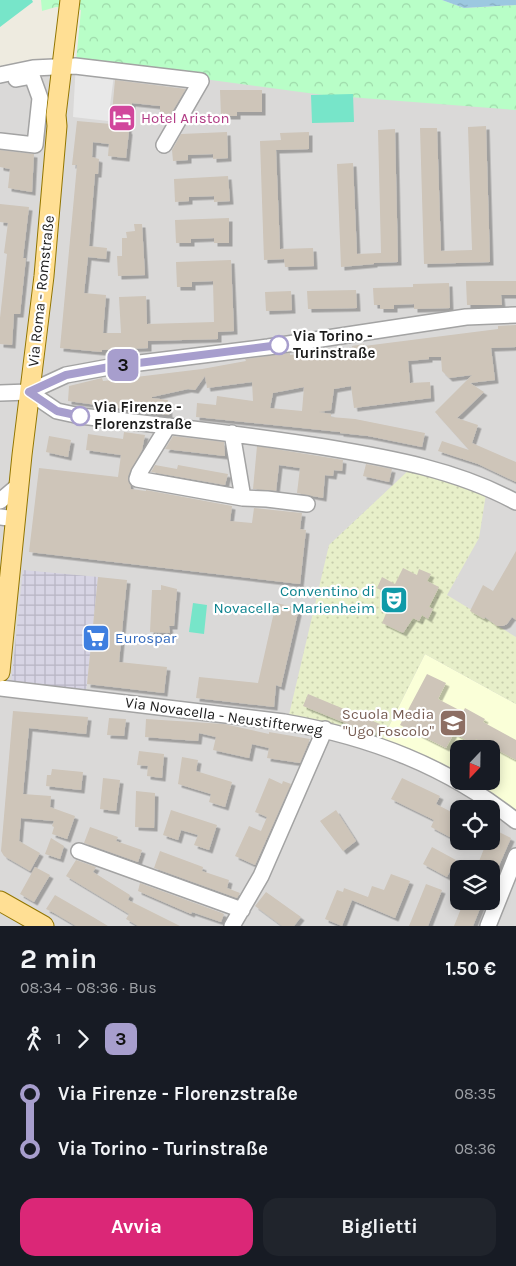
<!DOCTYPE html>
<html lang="it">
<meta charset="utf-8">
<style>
:root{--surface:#171b24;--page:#20242c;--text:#f1f3f6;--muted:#9ea1a6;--accent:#db2777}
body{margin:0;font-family:Karla,sans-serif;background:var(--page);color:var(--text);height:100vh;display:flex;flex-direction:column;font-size:19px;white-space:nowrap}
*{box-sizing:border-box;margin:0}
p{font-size:16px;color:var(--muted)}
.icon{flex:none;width:28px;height:28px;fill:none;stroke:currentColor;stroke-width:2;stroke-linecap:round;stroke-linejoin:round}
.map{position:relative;height:926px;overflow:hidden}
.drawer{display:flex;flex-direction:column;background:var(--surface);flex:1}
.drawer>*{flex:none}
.badge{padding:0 10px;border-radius:8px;font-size:18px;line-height:32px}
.needle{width:32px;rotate:202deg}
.buttons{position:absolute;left:450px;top:740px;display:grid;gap:10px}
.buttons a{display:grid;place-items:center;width:50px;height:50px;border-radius:10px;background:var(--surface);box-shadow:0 2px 12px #0003;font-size:25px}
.map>.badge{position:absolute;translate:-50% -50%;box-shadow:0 0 0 2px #fff}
.legs{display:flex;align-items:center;gap:8px;height:55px;padding:0 20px;font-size:16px}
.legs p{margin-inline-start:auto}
.head{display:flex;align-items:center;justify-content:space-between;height:85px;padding:0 20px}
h1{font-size:28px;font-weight:700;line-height:38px}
.cta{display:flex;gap:10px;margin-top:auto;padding:10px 20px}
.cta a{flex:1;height:58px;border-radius:15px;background:var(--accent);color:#fff;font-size:20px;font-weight:700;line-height:58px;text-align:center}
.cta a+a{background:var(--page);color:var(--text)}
ul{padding:0 20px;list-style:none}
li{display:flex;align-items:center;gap:18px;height:55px;font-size:19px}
li i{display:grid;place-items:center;width:8px;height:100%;margin:0 6px;background:currentColor}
li i::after{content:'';width:12px;height:12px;margin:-6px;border:4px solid;border-radius:50%;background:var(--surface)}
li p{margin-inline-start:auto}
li:first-child i{background:linear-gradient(#0000 50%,currentColor 0)}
li:last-child i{background:linear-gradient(currentColor 50%,#0000 0)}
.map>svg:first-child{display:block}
.residential{fill:#dad9d8;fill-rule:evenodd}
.education{fill:#faffd8}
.farmland{fill:url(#farmland-dots)}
.park{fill:url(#park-crowns)}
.pitch{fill:#77e5c9}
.parking{fill:#e8e8e8}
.plaza{fill:url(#plaza-grid)}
.water{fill:url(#water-ripples)}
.building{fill:#cec5b9;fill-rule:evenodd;filter:url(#shadow)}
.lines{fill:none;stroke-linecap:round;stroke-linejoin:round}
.minor-casing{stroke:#a3a3a3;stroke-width:18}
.major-casing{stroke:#937600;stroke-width:21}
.minor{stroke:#fff;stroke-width:15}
.major{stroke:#ffdf94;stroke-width:19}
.line-1-casing{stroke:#fff;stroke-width:11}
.line-1{stroke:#a79ecd;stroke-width:8}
.stop-1-dot{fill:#fff;stroke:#a79ecd;stroke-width:2.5}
.labels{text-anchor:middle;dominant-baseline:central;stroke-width:4.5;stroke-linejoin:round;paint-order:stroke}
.hotel-label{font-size:15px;fill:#b23c85;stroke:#fff;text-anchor:start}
.street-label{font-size:15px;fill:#1c1c1c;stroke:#fff}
.stop-label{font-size:15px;font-weight:bold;fill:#1c1c1c;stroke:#fff;text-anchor:start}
.culture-label{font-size:15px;fill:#0d838f;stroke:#fff;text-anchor:end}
.shop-label{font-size:15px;fill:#366cbe;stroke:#fff;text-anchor:start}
.education-label{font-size:15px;fill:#785e54;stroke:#fff;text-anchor:end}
</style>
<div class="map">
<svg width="516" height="926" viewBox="0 0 516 926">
<defs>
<pattern id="farmland-dots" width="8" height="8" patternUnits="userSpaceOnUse" patternTransform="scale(1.25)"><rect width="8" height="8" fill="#e7efc9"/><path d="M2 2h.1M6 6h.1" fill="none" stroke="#c6ccac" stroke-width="1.8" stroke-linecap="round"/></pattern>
<pattern id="park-crowns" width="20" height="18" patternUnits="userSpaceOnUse" patternTransform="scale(1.25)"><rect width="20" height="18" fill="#b8fec7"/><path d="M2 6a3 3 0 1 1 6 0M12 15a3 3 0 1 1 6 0" fill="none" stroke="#9ed9aa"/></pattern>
<pattern id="plaza-grid" width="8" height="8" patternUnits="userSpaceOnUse" patternTransform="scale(1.25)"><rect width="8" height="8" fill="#d7d4e4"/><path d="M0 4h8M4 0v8" fill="none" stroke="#b8b5c3"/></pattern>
<pattern id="water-ripples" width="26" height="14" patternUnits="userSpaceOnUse" patternTransform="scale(1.25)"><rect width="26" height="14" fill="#9cc8e0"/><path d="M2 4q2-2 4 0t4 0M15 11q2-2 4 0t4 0" fill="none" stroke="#86abc0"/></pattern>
<filter id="shadow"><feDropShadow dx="3.5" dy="3.5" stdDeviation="0" flood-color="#0004"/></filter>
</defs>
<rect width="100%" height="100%" fill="#eeebe0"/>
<path class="residential" d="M76,62L516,109V926H0V78ZM459,749H491V781H459ZM459,809H491V841H459ZM459,869H491V901H459Z"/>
<path class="education" d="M425,654L516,704V810L472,781H491V749H459V774L381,742Z"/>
<path class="farmland" d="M410,469L486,494L479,538L447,595L516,637V704L425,654L381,742L288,719L329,545Z"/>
<path class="park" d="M41,0H442L464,8L516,5V110L323,95L76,62L81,10L56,7L42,11Z"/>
<path class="pitch" d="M0,0H32L33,2L0,27Z
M353,94L354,122L312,123L311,95Z
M193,603L207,605L204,634L189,632Z"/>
<path class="parking" d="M76,62L115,67L108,121L73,117Z"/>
<path class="plaza" d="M23,570L98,577L86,692L11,684Z"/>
<path class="water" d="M442,0H516V5L464,8Z"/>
<path class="building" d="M115,80L186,89L170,115H160V106L132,103L128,130L129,131L126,158L108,156L109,144L93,142L92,157L99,159L98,174H95L89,246L107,248L106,259L88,257L84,293L106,295L103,333H121L119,297L146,296L147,324L214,322L213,281L192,282V287H177L176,262L231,260L234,331L218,332V339L148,341V348L102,350V352L60,348L77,165H72L77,121L111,124Z
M220,90H262V112H237V116H221Z
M486,126L490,262L424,264L420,128H437L441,251L472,250L468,127Z
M395,129L398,262L374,263V264L341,267L337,164L353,163L357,254L381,253L378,130Z
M227,132L228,158L213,159V154L188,155V160L173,161L172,150L181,134Z
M309,132V149L276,150L280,249L313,248L314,266L285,267L284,259L264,260L260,141L281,140L280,133Z
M0,150L34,154L32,192L8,188L10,169L0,167Z
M228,176L230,201L214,202V196L189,197V201L175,202L174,179Z
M0,204L29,207L23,258H26L20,314H14L12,345L0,344V318L7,254L4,253L8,223L0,222Z
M229,218V243H214V238L191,239V243H176L175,220Z
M134,224H142L145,275L118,276L117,256H122V238H127L126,232L135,231Z
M466,281H516V295H501L502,305H467Z
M449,283L450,308L414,309V304L394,305V309H380V305H374L373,288L413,287V284Z
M356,290L357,308L308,309L307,291Z
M291,291L292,310L266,311L265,292Z
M516,325V347L491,348L495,380L470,383L484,392L457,418L478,425L472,443L516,462V482L478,464L438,451L442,441L469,450L435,412L472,375L449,378L442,371L441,357H429V359L408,361L410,383L430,382L431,398L354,408L351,386L334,389L331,410L319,412L331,414V417L355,419L425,433L422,447L368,436L340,433V432L196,417L197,403L216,405L217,396L253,401L252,382L207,388L205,376L195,390L188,389L152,397V398L168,400L169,415L68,401L69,386L102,378L103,381L202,369L246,361L245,359L290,353V355L330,352V355L353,351L352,346L364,344V346L498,329V326ZM304,387L302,411L270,408L273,393Z
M124,432L145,435L142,450L128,476L131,489L146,491V490L232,506L230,521L252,523L254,508L302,513L300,529L306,530L300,584L29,552L39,468L118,477L121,455L86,450L88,434L123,439Z
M49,436L71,440L68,457L46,452Z
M173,436L224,442L225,456L165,449Z
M257,446L343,460L342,471L334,470L333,476L325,475L323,498L297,493L300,468L279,465L276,491L253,489Z
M366,464L392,469L389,482L363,476Z
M155,465L177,469L178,465L228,474L225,485L151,472Z
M516,551V620L512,617L507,624L503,626H497L485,617L484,619L470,611L483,585L493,591Z
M403,568L417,575L419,569L431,574L427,581L439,587L429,607L433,609L428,619L422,615L419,621L413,618L403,633L382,623L390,604L384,601L388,594L377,588L382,577L395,584Z
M98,577L127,580L119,662L167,667L164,693L87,684Z
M161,585L177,589L174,626H169L170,633L150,632L152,590H161Z
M276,603L299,608L281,687L276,685L274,707L196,698L199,677L258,683Z
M427,674L446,683L438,699L463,712L465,708L485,719L483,722L516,740V760L476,739L473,744L454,733L446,748L400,725Z
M308,694L380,724L375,735L303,706Z
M13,711L88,717L86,734L29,728L23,794L51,796L50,807L75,816L67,839L52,834L54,827L52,826L54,821L21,818L19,841L40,853L30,871L4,856L1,851Z
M109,718L126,719L124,736L107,735Z
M146,719L224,724L269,734V732L310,739L300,763L267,758L269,748L252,744L249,758L213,750L216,737L199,733L198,741L145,737Z
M139,751L164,754L162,778L147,776L148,766L137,765Z
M182,757L198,760L196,771L232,782L225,807L209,802L211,794L178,784Z
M52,769L83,772L81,790L46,786L47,775H51Z
M103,778L120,780L116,811L100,809Z
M269,778L282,784L283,781L291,784L255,865L235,856L249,826L261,831L267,817L255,812Z
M402,778L440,796L436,804L459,816V842L431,827L434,820L391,799Z
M136,791L155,793L154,828L135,827Z
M171,810L217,825L209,850L194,845L198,835L181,830L178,840L163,835Z
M336,810L356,841L343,851L320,821Z
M90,827L118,837L116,841L142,850L138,862L84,843Z
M491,828L511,838L491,884V869H476L487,841H491Z
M51,838L64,846L60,859L45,854Z
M432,847L456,860L447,877L423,864Z
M160,851L203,867L202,871L229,880L227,888L240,893L237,898L154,868Z
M76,860L96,867L93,872L130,895L128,900L180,926H138L126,919L129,914L66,876Z
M35,867L50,875L34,902L20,894Z
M391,874L410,881L395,918L352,900L342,926L325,919L337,890L343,892L344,888L368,897L372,886L384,890Z
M140,883L222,913L224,914L221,922L192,912L191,914L138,891Z
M426,884L442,890L428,926H409Z
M266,892L301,917L294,926H282L255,906Z
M55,895L93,917L108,926H76L54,913L46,909Z
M464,901H470L481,906L473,926H454Z"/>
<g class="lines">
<g class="minor-casing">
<path id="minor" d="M0,75L33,68L75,66L201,81L164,145
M0,141L35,145L40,98L32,76L16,79
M29,392L57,411L80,416C162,425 243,434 324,447C390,458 457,470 516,502
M0,393L29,392L66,375L115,366L268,347L466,317L516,315
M168,426L139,473L137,479L243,498L267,499L307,504
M232,433L243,498
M0,501L19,485
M0,517L16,519
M0,688L284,722C370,737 447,766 516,821
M79,851L242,910
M232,926L261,876L325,729
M488,926L516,856"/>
</g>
<g class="major-casing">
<path id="major" d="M0,672L22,455L44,276L57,126L56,115L70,0
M0,901L44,926"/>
</g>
<use href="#minor" class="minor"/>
<use href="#major" class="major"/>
</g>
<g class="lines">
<g class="line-1-casing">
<path id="line-1" d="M80,416L57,411L29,392L66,375L115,366L279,345"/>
</g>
<use href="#line-1" class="line-1"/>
</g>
<defs>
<g id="hotel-square" transform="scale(1.4375)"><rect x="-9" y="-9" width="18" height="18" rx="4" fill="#d1479c" stroke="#fff"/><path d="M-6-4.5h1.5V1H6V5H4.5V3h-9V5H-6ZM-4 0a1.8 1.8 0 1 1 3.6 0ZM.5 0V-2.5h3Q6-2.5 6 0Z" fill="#fff"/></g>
<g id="theatre-square" transform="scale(1.4375)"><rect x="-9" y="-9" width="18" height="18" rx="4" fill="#0f9aa8" stroke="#fff"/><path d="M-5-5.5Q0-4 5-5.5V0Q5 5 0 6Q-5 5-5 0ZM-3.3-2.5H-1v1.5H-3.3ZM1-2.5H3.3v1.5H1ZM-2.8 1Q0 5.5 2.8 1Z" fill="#fff"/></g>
<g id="supermarket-square" transform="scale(1.4375)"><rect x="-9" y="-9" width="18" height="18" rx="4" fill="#3f7fe0" stroke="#fff"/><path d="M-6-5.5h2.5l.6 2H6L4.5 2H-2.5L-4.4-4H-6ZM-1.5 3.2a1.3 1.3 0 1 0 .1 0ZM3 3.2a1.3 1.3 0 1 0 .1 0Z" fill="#fff"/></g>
<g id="school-square" transform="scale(1.4375)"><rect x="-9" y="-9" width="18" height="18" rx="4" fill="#8d6e63" stroke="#fff"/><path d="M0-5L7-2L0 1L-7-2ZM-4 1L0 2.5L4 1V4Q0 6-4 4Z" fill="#fff"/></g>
</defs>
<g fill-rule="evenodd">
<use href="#hotel-square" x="122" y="118"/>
<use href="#theatre-square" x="394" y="600"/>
<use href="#supermarket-square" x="96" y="638"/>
<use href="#school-square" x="453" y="723"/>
</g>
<g class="stop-1-dot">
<circle cx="279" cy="345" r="9"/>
<circle cx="80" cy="416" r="9"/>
</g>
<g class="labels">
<g class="hotel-label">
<text x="141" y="118">Hotel Ariston</text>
</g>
<g class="street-label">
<text transform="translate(41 291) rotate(-84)">Via Roma - Romstraße</text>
<text transform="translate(224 716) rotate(8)">Via Novacella - Neustifterweg</text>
</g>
<g class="stop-label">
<text x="293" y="336">Via Torino -<tspan x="293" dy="17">Turinstraße</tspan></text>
<text x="94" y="407">Via Firenze -<tspan x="94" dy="17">Florenzstraße</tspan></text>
</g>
<g class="culture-label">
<text x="375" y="591">Conventino di<tspan x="375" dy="17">Novacella - Marienheim</tspan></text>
</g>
<g class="shop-label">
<text x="115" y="638">Eurospar</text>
</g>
<g class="education-label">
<text x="434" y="714">Scuola Media<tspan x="434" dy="17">"Ugo Foscolo"</tspan></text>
</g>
</g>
</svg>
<div class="buttons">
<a><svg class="needle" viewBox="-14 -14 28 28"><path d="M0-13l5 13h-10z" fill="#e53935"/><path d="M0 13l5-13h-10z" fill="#9ea1a6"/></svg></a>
<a><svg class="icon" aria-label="locate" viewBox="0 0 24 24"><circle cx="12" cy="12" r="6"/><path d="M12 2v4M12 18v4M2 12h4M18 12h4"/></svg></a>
<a><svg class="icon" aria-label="layers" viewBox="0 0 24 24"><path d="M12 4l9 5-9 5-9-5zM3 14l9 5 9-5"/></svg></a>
</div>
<b class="badge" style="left:123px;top:365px;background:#a79ecd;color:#111">3</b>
</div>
<section class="drawer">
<div class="head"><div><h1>2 min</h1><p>08:34 – 08:36 · Bus</p></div><b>1.50 €</b></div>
<div class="legs"><svg class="icon" aria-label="walk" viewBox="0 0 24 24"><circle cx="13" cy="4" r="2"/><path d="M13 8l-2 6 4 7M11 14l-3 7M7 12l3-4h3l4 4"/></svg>1<svg class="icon" aria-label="forward" viewBox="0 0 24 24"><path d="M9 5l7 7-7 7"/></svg><b class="badge" style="background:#a79ecd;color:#111">3</b></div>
<ul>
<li><i style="color:#a79ecd"></i><b>Via Firenze - Florenzstraße</b><p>08:35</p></li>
<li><i style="color:#a79ecd"></i><b>Via Torino - Turinstraße</b><p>08:36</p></li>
</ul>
<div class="cta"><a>Avvia</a><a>Biglietti</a></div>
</section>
